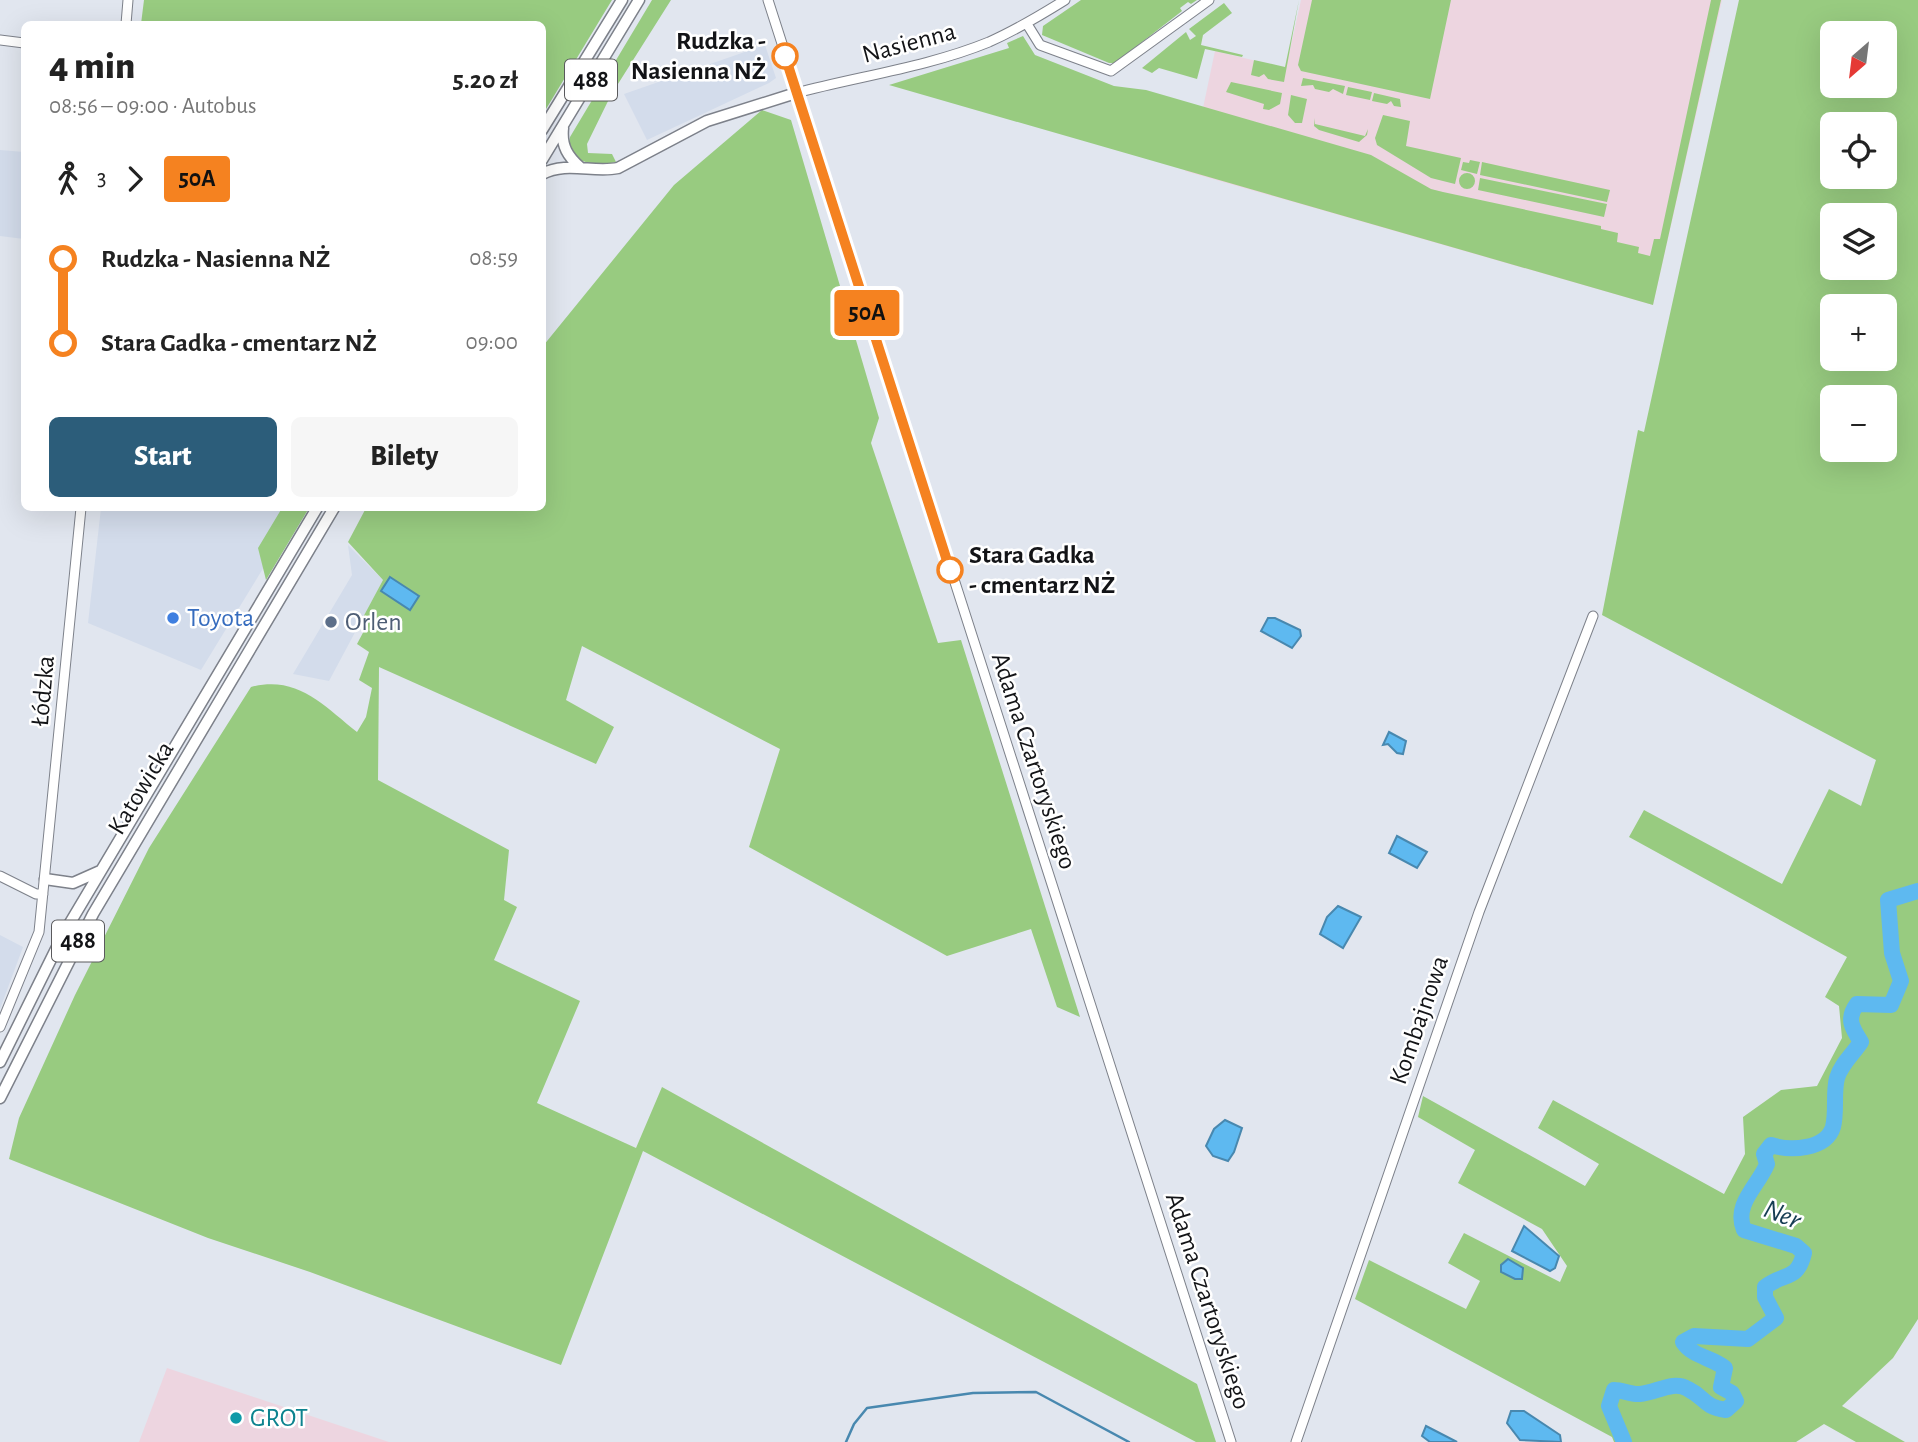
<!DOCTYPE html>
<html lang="pl">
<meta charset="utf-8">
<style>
:root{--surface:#fff;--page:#f6f6f6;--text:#222;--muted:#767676;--accent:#2c5d7a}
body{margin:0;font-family:"Alegreya Sans",sans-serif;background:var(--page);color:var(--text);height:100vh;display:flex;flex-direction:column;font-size:26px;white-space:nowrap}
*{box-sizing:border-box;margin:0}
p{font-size:23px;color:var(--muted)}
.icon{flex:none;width:38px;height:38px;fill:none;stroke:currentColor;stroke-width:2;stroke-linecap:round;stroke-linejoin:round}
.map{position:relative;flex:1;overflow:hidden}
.panel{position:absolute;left:21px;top:21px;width:525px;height:490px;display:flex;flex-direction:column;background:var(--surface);border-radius:10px;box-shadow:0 7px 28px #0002}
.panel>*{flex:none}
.badge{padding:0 14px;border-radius:5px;font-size:24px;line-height:46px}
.needle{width:46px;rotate:208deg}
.buttons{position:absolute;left:1820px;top:21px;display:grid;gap:14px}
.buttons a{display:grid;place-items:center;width:77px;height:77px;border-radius:10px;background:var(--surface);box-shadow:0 7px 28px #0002;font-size:35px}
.map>.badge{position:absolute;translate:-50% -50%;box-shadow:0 0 0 4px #fff}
.legs{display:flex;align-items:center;gap:10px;height:77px;padding:0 28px;font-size:23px}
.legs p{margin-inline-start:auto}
.overview{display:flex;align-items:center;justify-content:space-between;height:119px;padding:0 28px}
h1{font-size:38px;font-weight:800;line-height:52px}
.cta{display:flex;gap:14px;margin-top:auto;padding:14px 28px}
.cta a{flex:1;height:80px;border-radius:10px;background:var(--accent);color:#fff;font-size:28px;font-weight:800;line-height:80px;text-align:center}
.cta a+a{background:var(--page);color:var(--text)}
ul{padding:0 28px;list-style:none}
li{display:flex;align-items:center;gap:24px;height:84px;font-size:26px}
li i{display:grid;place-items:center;width:10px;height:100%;margin:0 9px;background:currentColor}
li i::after{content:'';width:18px;height:18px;margin:-9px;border:5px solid;border-radius:50%;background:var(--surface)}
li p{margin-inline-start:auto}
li:first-child i{background:linear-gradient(#0000 50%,currentColor 0)}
li:last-child i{background:linear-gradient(currentColor 50%,#0000 0)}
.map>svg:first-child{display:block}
.built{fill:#d3dceb}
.industrial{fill:#edd5e0}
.green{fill:#98cb80;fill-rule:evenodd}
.water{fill:#5eb9f0;stroke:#4888af;stroke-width:2}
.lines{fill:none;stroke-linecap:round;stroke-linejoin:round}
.stream{stroke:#4888af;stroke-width:2.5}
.river{stroke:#5eb9f0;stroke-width:16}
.minor-casing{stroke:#7d818a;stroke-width:11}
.major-casing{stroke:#7d818a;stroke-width:13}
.minor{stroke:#fff;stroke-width:9}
.major{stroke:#fff;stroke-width:10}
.line-1-casing{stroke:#fff;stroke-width:16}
.line-1{stroke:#f58220;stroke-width:10}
.stop-1-dot{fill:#fff;stroke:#f58220;stroke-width:3.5}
.shop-dot{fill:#3f7fe0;stroke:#fff;stroke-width:2.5}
.service-dot{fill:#5c6f8a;stroke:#fff;stroke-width:2.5}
.culture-dot{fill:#0f9aa8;stroke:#fff;stroke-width:2.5}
.labels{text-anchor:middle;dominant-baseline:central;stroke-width:5;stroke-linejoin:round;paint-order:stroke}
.shield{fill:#fff;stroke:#5a5a5d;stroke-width:2}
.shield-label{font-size:24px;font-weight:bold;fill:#131417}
.stop-label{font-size:26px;font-weight:bold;fill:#131417;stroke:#fff;text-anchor:end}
.street-label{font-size:26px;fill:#131417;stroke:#fff}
.shop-label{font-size:26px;fill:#366cbe;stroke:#fff;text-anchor:start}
.service-label{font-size:26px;fill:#4e5e75;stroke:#fff;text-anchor:start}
.culture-label{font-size:26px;fill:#0d838f;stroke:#fff;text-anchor:start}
.water-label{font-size:28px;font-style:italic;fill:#163d53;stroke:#fff}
</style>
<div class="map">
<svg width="1918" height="1442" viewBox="0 0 1918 1442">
<rect width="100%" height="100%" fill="#e1e6ef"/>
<path class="built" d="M765,45L776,78L769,83L647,140L624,94Z
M0,150L24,152V239L0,236Z
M101,508H300L201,670L88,623Z
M348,545L383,580L329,681L293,674L352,575Z
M0,935L23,947L0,1009Z"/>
<path class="industrial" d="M1301,0H1722L1653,305L1185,171L1203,108L1215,51L1286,68Z
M167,1368L389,1442H139Z"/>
<path class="green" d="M144,0H612L543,114L542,24H141Z
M652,0H671L611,95L587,144L588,153L612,154L616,162C597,166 564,165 570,137Z
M1081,0H1197L1191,4L1188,2L1180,8L1182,11L1115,63H1109L1042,35L1043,26Z
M1299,0L1284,82L1268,79L1264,74L1259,77L1251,75L1254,60L1285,67Z
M1312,0H1451L1430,99L1301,71L1298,65Z
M1711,0H1721L1653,305L889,85L1009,48L1007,43L1023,36L1035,55L1114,86L1146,90L1371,155L1431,189L1443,192L1601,226V229L1618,233L1617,242L1639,247L1638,253L1650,256L1654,239H1660Z
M1739,0H1918V1319L1893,1358L1842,1406L1905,1442H1856L1824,1424L1796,1442H1614L1612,1437L1355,1299L1369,1260L1466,1309L1480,1281L1448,1263L1464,1233L1560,1282L1567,1266L1542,1229L1458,1183L1475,1150L1418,1117L1423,1096L1585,1186L1599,1164L1538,1128L1553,1100L1724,1194L1745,1154L1743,1117L1781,1090L1817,1086L1842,1038L1839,1006L1825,997L1847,957L1629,837L1644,810L1782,884L1829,789L1861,806L1876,760L1602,615L1638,430L1644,432ZM1832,33H1885V86H1832ZM1832,124H1885V177H1832ZM1832,215H1885V268H1832ZM1832,306H1885V359H1832ZM1832,397H1885V450H1832Z
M1224,3L1232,13L1203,35L1201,45L1243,55L1242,57L1205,49L1197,79L1159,68L1152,73L1142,68L1186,32L1190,40L1196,36L1189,29Z
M1303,78L1345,86L1343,94L1333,89L1329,92L1315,89L1313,85L1301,86Z
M1231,82L1282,93L1280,104L1269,110L1263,109L1264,104L1226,92Z
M1348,87L1372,92L1370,100L1346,95Z
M1374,93L1400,99L1401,107L1394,106L1391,101L1387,104L1372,101Z
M1291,95L1307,99L1302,123H1295L1288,115Z
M762,110L791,120L879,418L871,443L938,643L961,640L1080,1017L1057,1007L1031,929L947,956L749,847L780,749L582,646L566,700L614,727L596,764L379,667L378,780L509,850L504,900L517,907L494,960L580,1001L537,1103L636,1148L662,1087L1197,1384L1216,1442H1196L643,1151L561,1365L310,1272L208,1238L9,1159L19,1118L75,995L149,848L251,687C297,675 323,705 357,732L366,717L372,688L359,680L369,652L357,644L366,627L361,621L383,580L348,542L366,508H542L543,346L674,185Z
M1383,115L1410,121L1406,146L1461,158L1455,184L1431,178L1377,145L1375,138Z
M1315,118V124L1365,136L1368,129L1367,135L1359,142L1319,130L1314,126Z
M1470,160L1480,162L1477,174L1461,170L1463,162L1469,163Z
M1482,162L1610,190L1607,202L1480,175Z
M1459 181a8 8 0 1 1 16 0a8 8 0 1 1-16 0Z
M1480,178L1607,204L1604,217L1478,190Z
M282,508H309L266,580L258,548Z"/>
<path class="water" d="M390,577L419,596L410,610L381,591Z
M1268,618H1275L1300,630L1301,636L1292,648L1261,631Z
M1389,732L1406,741L1403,754L1397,753L1388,744L1383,745Z
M1397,836L1427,852L1417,868L1389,853Z
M1338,906L1361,917L1343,948L1320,934L1327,917Z
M1225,1120L1242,1128L1234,1152L1228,1161L1213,1156L1206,1146L1214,1129Z
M1524,1226L1559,1256L1555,1268L1550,1271L1512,1251Z
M1508,1259L1523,1268L1522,1279H1515L1501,1272V1265Z
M1511,1411H1524L1560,1435L1561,1442L1520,1440L1507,1423Z
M1426,1426L1457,1442H1430L1422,1436Z"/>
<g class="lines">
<path class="stream" d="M846,1442L854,1424L867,1408L973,1393L1036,1392L1129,1442"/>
<path class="river" d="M1624,1442L1609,1406L1614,1390C1623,1390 1631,1395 1640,1394C1656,1393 1673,1380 1688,1389C1706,1398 1702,1406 1726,1410L1736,1401L1732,1393L1721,1387L1725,1368C1711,1357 1693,1357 1683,1342L1694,1336L1748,1339L1776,1318L1765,1297V1287C1784,1272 1797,1282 1804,1253L1796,1246L1744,1230C1733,1204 1759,1185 1767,1164L1764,1154L1771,1145C1790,1151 1826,1150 1833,1127C1837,1111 1833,1093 1837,1078C1841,1064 1853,1054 1861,1042C1852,1028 1846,1019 1857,1004L1891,1005L1901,981L1892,953L1888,900L1918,891"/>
<g class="minor-casing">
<path id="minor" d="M768,0L1231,1442
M126,24L128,0
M1027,24L1040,45L1111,71L1209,0
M0,40L24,43
M796,93C860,76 928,67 989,42C1016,30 1041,15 1065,0
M0,876L36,894H43
M0,1027L39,932L81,508
M1296,1442L1479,912L1593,616"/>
</g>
<g class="major-casing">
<path id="major" d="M563,128C561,146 568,157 581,168
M542,130L622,0
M542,160L639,0
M542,174C566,161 593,173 618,168L707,121L796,93
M45,879L73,883L100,871
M0,1062L64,933L317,508
M0,1098L93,914L334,508"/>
</g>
<use href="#minor" class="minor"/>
<use href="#major" class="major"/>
</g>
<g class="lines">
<g class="line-1-casing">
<path id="line-1" d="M785,56L950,570"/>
</g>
<use href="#line-1" class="line-1"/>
</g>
<g class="stop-1-dot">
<circle cx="785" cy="56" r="12"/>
<circle cx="950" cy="570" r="12"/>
</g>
<circle class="shop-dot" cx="173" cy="618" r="7"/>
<circle class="service-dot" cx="331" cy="622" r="7"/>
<circle class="culture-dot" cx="236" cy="1418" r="7"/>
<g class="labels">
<g class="shield">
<rect x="565" y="59.5" width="52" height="41" rx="5"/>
<rect x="52" y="920.5" width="52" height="41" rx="5"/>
</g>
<g class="shield-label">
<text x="591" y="80">488</text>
<text x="78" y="941">488</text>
</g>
<g class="stop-label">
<text x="766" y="41">Rudzka -<tspan x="766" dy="30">Nasienna NŻ</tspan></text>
<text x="969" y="555" text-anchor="start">Stara Gadka<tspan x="969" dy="30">- cmentarz NŻ</tspan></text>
</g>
<g class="street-label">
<text transform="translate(909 43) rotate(-15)">Nasienna</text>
<text transform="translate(43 691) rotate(-85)">Łódzka</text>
<text transform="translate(1034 761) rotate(72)">Adama Czartoryskiego</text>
<text transform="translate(141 788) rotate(-59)">Katowicka</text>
<text transform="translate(1419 1020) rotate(-71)">Kombajnowa</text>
<text transform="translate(1208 1301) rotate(72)">Adama Czartoryskiego</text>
</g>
<g class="shop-label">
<text x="187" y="618">Toyota</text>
</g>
<g class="service-label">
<text x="345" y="622">Orlen</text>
</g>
<g class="culture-label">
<text x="250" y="1418">GROT</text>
</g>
<g class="water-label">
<text transform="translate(1782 1215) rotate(22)">Ner</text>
</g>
</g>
</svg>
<div class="buttons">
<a><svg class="needle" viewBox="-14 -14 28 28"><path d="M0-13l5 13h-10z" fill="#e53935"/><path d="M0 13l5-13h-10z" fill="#767676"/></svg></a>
<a><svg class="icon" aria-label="locate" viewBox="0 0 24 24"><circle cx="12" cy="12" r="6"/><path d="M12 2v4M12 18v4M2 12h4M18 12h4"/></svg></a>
<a><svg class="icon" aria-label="layers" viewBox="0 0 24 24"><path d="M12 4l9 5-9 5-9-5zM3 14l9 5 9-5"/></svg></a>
<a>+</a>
<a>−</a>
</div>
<b class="badge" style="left:867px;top:313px;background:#f58220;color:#111">50A</b>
<section class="panel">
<div class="overview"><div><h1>4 min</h1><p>08:56 – 09:00 · Autobus</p></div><b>5.20 zł</b></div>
<div class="legs"><svg class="icon" aria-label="walk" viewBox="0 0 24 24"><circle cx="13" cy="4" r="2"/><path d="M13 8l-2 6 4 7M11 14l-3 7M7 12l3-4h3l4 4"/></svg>3<svg class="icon" aria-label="forward" viewBox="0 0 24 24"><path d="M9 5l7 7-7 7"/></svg><b class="badge" style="background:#f58220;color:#111">50A</b></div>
<ul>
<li><i style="color:#f58220"></i><b>Rudzka - Nasienna NŻ</b><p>08:59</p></li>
<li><i style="color:#f58220"></i><b>Stara Gadka - cmentarz NŻ</b><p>09:00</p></li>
</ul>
<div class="cta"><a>Start</a><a>Bilety</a></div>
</section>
</div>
